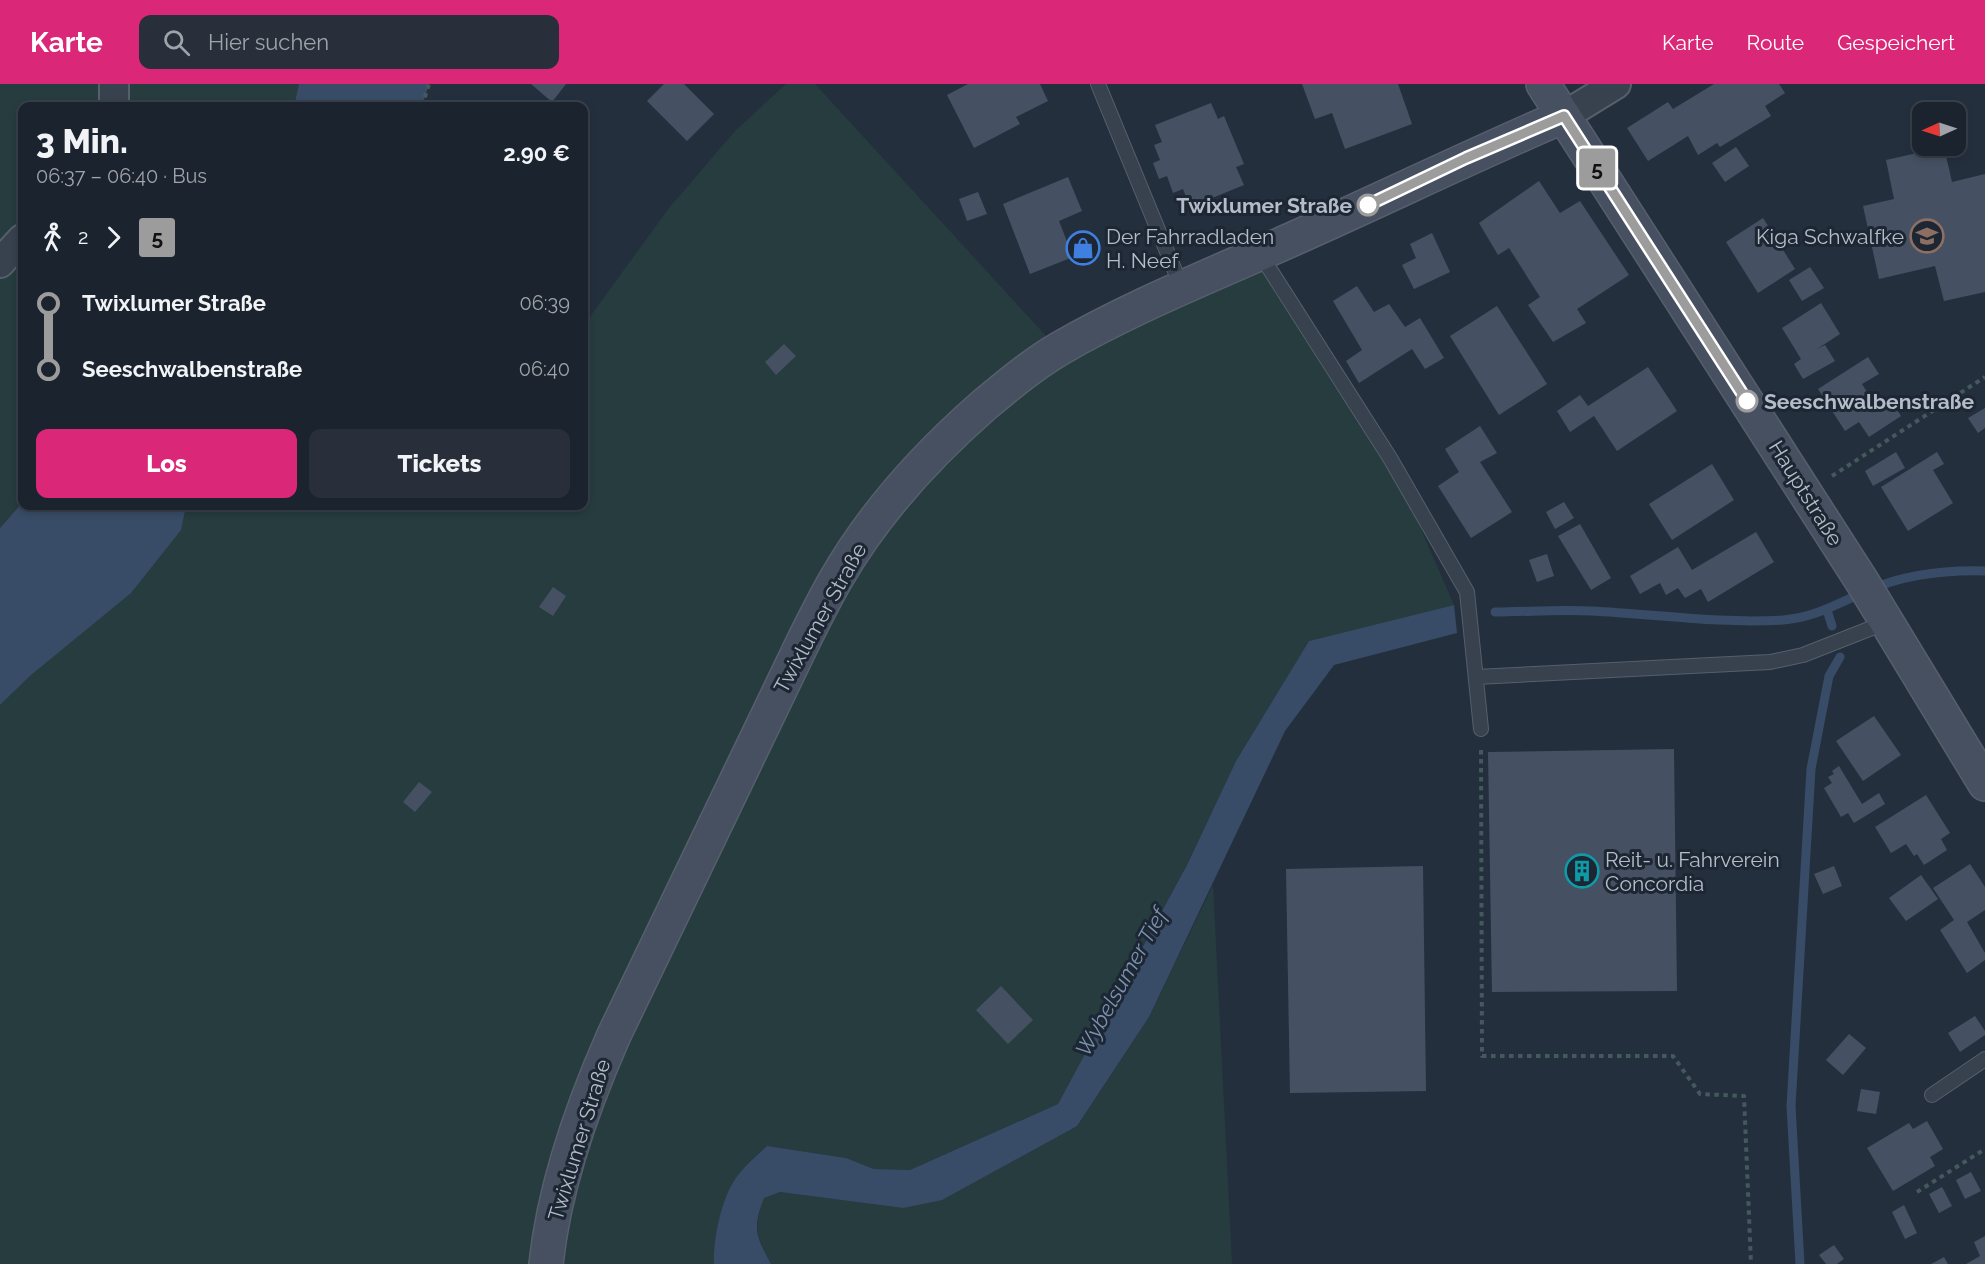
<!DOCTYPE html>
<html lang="de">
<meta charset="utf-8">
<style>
:root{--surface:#1b232e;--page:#282f3a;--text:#f1f3f6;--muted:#a0a4aa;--line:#39404a;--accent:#db2777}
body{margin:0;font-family:Raleway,sans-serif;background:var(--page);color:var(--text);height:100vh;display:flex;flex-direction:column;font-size:22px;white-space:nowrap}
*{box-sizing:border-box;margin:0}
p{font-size:20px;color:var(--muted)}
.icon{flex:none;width:33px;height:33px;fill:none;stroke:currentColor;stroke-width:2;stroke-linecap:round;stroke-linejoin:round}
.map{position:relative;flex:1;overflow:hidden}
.details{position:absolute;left:18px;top:18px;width:570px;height:408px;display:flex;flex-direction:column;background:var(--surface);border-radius:12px;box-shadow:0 3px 9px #0003,0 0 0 2px var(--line)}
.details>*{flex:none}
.badge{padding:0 12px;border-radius:4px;font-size:21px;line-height:39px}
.needle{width:39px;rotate:267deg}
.fabs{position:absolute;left:1912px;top:18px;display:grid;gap:12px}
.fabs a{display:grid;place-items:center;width:54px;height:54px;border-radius:12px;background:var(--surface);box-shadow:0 3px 9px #0003,0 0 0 2px var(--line);font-size:30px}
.map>.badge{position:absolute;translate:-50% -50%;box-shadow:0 0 0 3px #fff}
.legs{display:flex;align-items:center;gap:9px;height:66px;padding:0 18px;font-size:20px}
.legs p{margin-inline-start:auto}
.summary{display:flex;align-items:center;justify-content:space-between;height:102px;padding:0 18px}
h1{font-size:33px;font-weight:800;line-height:45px}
.primary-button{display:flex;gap:12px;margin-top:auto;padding:12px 18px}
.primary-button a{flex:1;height:69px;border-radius:12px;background:var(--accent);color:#fff;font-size:24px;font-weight:800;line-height:69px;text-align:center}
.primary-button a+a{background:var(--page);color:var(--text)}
ul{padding:0 18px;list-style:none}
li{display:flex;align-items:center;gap:21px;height:66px;font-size:22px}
li i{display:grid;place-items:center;width:9px;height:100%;margin:0 8px;background:currentColor}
li i::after{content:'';width:15px;height:15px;margin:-8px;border:4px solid;border-radius:50%;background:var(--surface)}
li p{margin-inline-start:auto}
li:first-child i{background:linear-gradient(#0000 50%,currentColor 0)}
li:last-child i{background:linear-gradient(currentColor 50%,#0000 0)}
header{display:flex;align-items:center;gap:36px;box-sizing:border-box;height:84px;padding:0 30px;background:var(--accent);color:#fff}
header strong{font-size:28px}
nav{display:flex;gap:33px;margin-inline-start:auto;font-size:21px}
.search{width:420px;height:54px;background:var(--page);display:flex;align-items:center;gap:15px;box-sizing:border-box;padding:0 21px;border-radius:12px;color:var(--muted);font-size:22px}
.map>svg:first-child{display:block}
.green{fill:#263c3f}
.water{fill:#394c67}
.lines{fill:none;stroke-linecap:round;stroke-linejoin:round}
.stream{stroke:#394c67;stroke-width:9}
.building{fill:#455162}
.lane-casing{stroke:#565f6c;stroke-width:16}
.street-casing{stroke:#565f6c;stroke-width:32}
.secondary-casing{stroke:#565f6c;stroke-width:36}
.path{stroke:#44595c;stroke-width:4;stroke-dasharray:4.5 4.5;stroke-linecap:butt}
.lane{stroke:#38414e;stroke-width:14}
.street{stroke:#38414e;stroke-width:28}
.secondary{stroke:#465061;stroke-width:33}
.line-1-casing{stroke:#fff;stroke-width:14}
.line-1{stroke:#9c9c9d;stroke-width:9}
.stop-1-dot{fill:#fff;stroke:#9c9c9d;stroke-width:3}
.labels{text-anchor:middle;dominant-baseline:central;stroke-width:6;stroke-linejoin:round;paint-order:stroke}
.stop-label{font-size:21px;font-weight:bold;fill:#b4bcc9;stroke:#1d2633;text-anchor:end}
.poi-label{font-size:21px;fill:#b4bcc9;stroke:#1d2633;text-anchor:start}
.street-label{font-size:21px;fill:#b4bcc9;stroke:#1d2633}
.water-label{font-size:22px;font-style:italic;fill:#7c92b1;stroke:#1d2633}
</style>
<header>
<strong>Karte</strong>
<div class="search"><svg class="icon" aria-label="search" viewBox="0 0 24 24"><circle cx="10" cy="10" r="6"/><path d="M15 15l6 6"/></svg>Hier suchen</div>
<nav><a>Karte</a><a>Route</a><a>Gespeichert</a></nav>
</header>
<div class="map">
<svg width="1985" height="1180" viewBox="0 0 1985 1180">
<rect width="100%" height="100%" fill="#242f3e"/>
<path class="green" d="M0,0H299L294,22H22V419L0,444Z
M786,0H815L1058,265L1260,170L1390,374L1454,521L1309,557L1236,677L1188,779L1058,1020L910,1086L874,1085L846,1074L767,1062L748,1079L733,1099L714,1180H0V621L181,446L186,422H584V241L669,124L735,47Z
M1213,801L1232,1180H771C756,1152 753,1145 764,1114L780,1108L903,1124L1077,1042L1149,933Z"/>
<path class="water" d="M299,0H429L422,22H294Z
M22,419V422H186L181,446L131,509L31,591L0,621V444Z
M1454,521L1457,549L1334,581L1285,647L1149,933L1077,1042L942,1116L903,1124L780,1108L764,1114C752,1145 756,1152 771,1180H714C713,1156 721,1117 734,1097C743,1083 755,1073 767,1062L846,1074L874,1085L910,1086L1058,1020L1188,779L1236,677L1309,557Z"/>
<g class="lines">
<path class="stream" d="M1827,526L1832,542
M1495,528C1527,528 1559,525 1591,527C1655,530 1719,540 1783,536C1815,534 1840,518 1869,506C1904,491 1947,486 1985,487
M1800,1180L1791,1022L1811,685L1829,592L1840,573"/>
</g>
<path class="building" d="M531,0H566L552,18Z
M664,0H684L714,30L687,57L647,17Z
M968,0H1040L1048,17L1016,33L1020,40L974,64L947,11Z
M1302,0H1398L1412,40L1345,65L1332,29L1315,35Z
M1714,0H1779L1785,9L1765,22L1771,32L1720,63L1717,59L1698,71L1688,52L1648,77L1627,44L1668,18L1673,25Z
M1211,19L1218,35L1224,32L1244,80L1236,83L1244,101L1190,123L1183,105L1173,109L1167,92L1159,95L1153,79L1160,76L1154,61L1162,58L1155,41Z
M1736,63L1749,82L1725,98L1712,79Z
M1944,63L1952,98L1985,90V208L1944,217L1935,182L1879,195L1863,122L1894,115L1886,76Z
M1068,93L1082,127L1059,137L1073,173L1030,190L1003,120Z
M1539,97L1560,129L1580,117L1629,191L1577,225L1586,239L1553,258L1528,221L1540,213L1509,164L1498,171L1479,139Z
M978,108L987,130L967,137L959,115Z
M1763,134L1795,185L1758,209L1726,158Z
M1432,149L1450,188L1414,205L1402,181L1416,174L1410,160Z
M1810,183L1824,204L1802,217L1789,196Z
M1357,202L1374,228L1389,220L1405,243L1420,234L1444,274L1425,285L1412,265L1359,299L1346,277L1362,266L1333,217Z
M1821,219L1840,250L1817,265L1825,261L1835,277L1803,295L1794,280L1801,275L1782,244Z
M1497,222L1547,300L1499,331L1450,252Z
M784,260L796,272L776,291L765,278Z
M1868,273L1879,290L1862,300L1878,325L1870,330L1892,318L1901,332L1869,353L1859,338L1845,347L1818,305Z
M1648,283L1677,327L1617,367L1594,332L1570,348L1557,327L1580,311L1588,322Z
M1985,324V344L1978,349L1968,334Z
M1480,342L1497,369L1480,378L1512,428L1471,454L1438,402L1459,388L1445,365Z
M1896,368L1905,384L1873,402L1865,387Z
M1937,368L1944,380L1933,386L1953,419L1908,447L1881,403Z
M1712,380L1734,416L1672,456L1649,420Z
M1564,418L1574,434L1555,445L1546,428Z
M1580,440L1611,494L1591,506L1558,452Z
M1756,448L1774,478L1708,518L1701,505L1685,514L1678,504L1666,511L1660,499L1640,510L1630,492L1678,463L1692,486Z
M1547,470L1554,492L1537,498L1529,476Z
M553,503L566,512L553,532L539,523Z
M1874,632L1901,671L1863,697L1836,657Z
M1674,665L1677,907L1492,908L1488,668Z
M1839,682L1862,720L1879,709L1885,720L1854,739L1848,729L1841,733L1824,704L1832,699L1828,693L1834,690L1832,687Z
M419,698L432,708L415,728L403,718Z
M1926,711L1950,749L1941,755L1947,766L1924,781L1917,770L1914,772L1906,760L1891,769L1875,743Z
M1970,780L1985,803V826L1967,838L1985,869V876L1967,889L1940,846L1954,836L1933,804Z
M1423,782L1426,1007L1290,1009L1286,785Z
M1834,782L1842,802L1823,810L1814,790Z
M1921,791L1938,815L1906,837L1889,814Z
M1001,902L1033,936L1008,960L976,926Z
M1975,932L1985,947V951L1960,968L1948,949Z
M1849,950L1866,964L1843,991L1826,976Z
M1861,1005L1880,1008L1876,1030L1857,1027Z
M1927,1037L1943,1065L1930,1073L1935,1082L1893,1107L1867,1064L1909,1039L1913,1045Z
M1971,1088L1981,1107L1965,1115L1956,1096Z
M1942,1103L1952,1122L1939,1129L1929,1110Z
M1904,1121L1917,1149L1905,1155L1892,1128Z
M1985,1152V1180H1966L1980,1172L1974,1158Z
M1834,1161L1844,1175L1837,1180H1826L1819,1171Z
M1944,1173L1948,1180H1931L1935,1178Z"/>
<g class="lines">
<g class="lane-casing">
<path id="lane" d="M1098,0L1182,204
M1260,170L1390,374L1467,508L1481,645
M1476,593L1770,578L1803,571L1887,538
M1932,1011L1985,975"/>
</g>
<g class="street-casing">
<path id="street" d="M114,22V0
M1564,32L1616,0
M0,179L22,155"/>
</g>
<g class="secondary-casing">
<path id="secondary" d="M1543,0L1863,499L1985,700
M546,1180C554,1104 583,1021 614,951L805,554C815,534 825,514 836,495C874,429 926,372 983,322C1007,302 1032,281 1059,265C1133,222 1217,189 1295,154C1385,114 1473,71 1564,32"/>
</g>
<path class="path" d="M422,22L429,0
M1832,392L1985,293
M1481,666L1482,972H1673L1700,1010L1744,1012L1751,1180
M1917,1108L1985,1065"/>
<use href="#lane" class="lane"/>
<use href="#street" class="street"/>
<use href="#secondary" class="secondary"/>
</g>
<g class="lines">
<g class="line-1-casing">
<path id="line-1" d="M1368,121L1466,74L1564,32L1747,317"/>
</g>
<use href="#line-1" class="line-1"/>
</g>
<defs>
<g id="school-ring" transform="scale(1.725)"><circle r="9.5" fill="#1d2633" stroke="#8d6e63" stroke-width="1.5"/><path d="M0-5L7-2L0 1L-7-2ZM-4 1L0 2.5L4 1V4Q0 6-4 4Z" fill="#8d6e63"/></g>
<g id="shop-ring" transform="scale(1.725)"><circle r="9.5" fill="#1d2633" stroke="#3f7fe0" stroke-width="1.5"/><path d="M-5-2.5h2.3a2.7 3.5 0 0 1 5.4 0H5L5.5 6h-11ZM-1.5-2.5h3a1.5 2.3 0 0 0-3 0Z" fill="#3f7fe0"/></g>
<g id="building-ring" transform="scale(1.725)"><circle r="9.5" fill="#1d2633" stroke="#0f9aa8" stroke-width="1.5"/><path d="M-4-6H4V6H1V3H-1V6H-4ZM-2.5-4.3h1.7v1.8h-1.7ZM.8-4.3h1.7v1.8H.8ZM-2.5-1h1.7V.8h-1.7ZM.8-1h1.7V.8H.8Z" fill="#0f9aa8"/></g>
</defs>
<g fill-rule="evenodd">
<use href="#school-ring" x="1927" y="152"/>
<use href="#shop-ring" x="1083" y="164"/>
<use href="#building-ring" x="1582" y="787"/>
</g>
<g class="stop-1-dot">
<circle cx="1368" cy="121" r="10"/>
<circle cx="1747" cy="317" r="10"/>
</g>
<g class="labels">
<g class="stop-label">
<text x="1352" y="121">Twixlumer Straße</text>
<text x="1764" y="317" text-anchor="start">Seeschwalbenstraße</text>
</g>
<g class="poi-label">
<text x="1106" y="152">Der Fahrradladen<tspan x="1106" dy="24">H. Neef</tspan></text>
<text x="1904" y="152" text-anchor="end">Kiga Schwalfke</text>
<text x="1605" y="775">Reit- u. Fahrverein<tspan x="1605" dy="24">Concordia</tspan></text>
</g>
<g class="street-label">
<text transform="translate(1806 409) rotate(58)">Hauptstraße</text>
<text transform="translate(820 534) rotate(-61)">Twixlumer Straße</text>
<text transform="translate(579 1056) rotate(-73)">Twixlumer Straße</text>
</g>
<g class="water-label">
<text transform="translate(1121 898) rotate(-61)">Wybelsumer Tief</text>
</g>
</g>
</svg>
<div class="fabs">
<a><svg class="needle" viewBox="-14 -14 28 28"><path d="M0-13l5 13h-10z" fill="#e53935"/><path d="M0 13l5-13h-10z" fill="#a0a4aa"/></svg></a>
</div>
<b class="badge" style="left:1597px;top:84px;background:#9c9c9d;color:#111">5</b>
<section class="details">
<div class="summary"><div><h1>3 Min.</h1><p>06:37 – 06:40 · Bus</p></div><b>2.90 €</b></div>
<div class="legs"><svg class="icon" aria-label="walk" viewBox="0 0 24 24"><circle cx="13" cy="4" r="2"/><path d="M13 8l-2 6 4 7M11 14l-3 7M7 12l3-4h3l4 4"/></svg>2<svg class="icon" aria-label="forward" viewBox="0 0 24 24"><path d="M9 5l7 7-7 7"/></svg><b class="badge" style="background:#9c9c9d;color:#111">5</b></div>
<ul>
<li><i style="color:#9c9c9d"></i><b>Twixlumer Straße</b><p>06:39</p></li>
<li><i style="color:#9c9c9d"></i><b>Seeschwalbenstraße</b><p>06:40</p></li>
</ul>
<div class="primary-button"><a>Los</a><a>Tickets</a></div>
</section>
</div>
